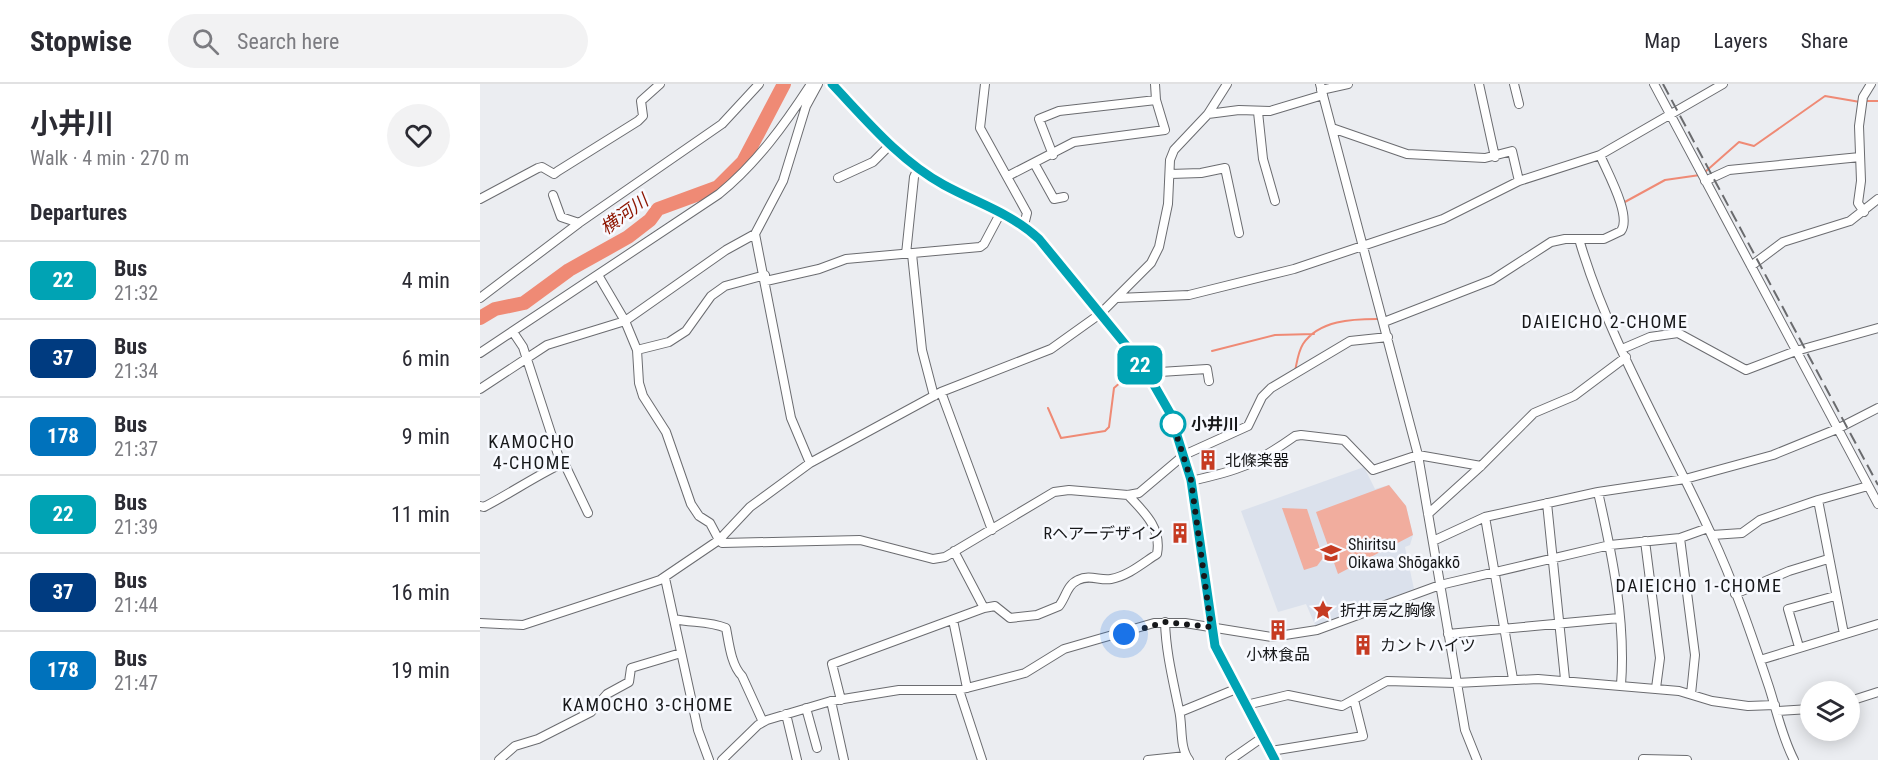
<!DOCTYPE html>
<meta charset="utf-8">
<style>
:root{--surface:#fff;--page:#f2f2f3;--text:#2b2b33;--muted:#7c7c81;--line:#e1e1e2}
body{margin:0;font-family:"Roboto Condensed","Noto Sans JP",sans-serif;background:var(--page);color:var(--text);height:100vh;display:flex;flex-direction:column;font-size:22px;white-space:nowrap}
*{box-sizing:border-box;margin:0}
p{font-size:20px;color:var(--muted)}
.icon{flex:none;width:33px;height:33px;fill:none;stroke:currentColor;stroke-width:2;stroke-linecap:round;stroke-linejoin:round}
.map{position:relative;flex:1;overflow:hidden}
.side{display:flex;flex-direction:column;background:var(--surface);width:480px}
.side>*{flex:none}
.badge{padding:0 12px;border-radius:9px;font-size:21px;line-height:39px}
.tools{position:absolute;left:1320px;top:597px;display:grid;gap:12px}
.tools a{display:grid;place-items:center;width:60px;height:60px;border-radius:50%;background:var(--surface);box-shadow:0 3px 15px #0003;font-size:30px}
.you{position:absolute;width:30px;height:30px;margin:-15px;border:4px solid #fff;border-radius:50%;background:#1a73e8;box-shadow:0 0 0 9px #1a73e833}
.map>.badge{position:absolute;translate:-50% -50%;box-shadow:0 0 0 3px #fff}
h2{padding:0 30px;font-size:22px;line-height:54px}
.round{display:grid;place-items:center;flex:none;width:63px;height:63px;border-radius:32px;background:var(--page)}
.overview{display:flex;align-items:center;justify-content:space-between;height:102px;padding:0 30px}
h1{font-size:28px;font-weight:700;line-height:45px}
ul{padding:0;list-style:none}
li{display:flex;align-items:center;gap:18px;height:78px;padding:0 30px;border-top:2px solid var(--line)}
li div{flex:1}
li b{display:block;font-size:22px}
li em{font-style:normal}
li .badge{min-width:66px;font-weight:700;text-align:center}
header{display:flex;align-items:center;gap:36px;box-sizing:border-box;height:84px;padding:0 30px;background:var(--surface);border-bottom:2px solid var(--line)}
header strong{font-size:28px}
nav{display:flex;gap:33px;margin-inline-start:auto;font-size:21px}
.search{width:420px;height:54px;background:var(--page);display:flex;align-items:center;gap:15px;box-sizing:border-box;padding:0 21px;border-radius:33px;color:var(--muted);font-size:22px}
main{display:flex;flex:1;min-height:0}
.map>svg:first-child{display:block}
.built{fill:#dbe1ec}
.green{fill:#f1ad9e}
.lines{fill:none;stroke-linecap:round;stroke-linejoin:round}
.stream{stroke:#ef8a75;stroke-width:2}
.river{stroke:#ef8a75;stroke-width:14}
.minor-casing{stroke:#6b6c70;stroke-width:10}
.major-casing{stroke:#c7c8c8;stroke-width:12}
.minor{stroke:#fff;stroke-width:8}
.major{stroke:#c0d3fb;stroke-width:9}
.rail{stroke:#6a6b6e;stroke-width:2;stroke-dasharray:12 6;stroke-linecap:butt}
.line-casing{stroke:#fff;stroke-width:14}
.line{stroke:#00a3b4;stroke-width:9}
.walk{stroke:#17181a;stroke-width:6;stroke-dasharray:0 10.8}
.stop-dot{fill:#fff;stroke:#00a3b4;stroke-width:3}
.labels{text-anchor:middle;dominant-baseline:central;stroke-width:5;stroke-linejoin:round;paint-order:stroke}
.stop-label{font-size:16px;font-weight:bold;fill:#17181a;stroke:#f8faff;text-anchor:start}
.poi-label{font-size:16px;fill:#17181a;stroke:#f8faff;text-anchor:start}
.water-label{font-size:18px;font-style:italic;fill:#8e1500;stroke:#f8faff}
.neighbourhood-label{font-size:18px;letter-spacing:1.5px;fill:#17181a;stroke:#f8faff}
</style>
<header>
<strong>Stopwise</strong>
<div class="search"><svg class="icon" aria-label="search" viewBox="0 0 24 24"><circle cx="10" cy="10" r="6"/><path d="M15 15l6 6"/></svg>Search here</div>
<nav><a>Map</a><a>Layers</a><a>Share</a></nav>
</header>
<main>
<section class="side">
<div class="overview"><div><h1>小井川</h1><p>Walk · 4 min · 270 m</p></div><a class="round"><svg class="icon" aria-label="heart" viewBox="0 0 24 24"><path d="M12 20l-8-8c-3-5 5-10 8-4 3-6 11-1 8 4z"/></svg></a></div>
<h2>Departures</h2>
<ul>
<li><span class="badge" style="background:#00a3b4;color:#fff">22</span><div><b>Bus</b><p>21:32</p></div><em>4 min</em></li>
<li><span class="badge" style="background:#003b80;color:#fff">37</span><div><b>Bus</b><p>21:34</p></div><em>6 min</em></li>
<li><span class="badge" style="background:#0072bc;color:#fff">178</span><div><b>Bus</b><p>21:37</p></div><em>9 min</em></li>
<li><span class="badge" style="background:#00a3b4;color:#fff">22</span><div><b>Bus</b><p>21:39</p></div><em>11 min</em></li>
<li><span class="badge" style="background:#003b80;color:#fff">37</span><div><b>Bus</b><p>21:44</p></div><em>16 min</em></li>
<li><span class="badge" style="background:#0072bc;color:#fff">178</span><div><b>Bus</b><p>21:47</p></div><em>19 min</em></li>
</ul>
</section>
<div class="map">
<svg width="1398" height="676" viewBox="0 0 1398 676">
<rect width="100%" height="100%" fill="#ebedf1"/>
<path class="built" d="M884,383L895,405L909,401L926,422L933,451L930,461L925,463L934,505L836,543L826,520L798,528L761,427Z"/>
<path class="green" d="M909,401L926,422L933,451L858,490L836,428Z
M802,424L827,425L843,474L837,482L824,486Z"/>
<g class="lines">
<path class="stream" d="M1386,17H1398
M1225,88L1259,58L1274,62L1345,12L1380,18
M1143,119L1185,96L1220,91
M732,267L795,251L834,250
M815,287C817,278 818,268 823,260C839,236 873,235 897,235
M568,324L581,354L625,347L629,343L634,304L642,297"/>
<path class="river" d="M0,234L15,225L44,219L89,186L148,153L170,136L178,125L238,103L263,78L304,0"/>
<g class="minor-casing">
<path id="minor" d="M505,0L500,44L547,129L544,141
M675,0L676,16
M840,0L938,371L985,646L997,676
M999,0L1015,73
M1034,0L1039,20
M1174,0L1398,420
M841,6L868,0
M778,28L783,75L795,117
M728,30L759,26L790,27L843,11
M852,44L927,70L1005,74L1032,67L1039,97
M554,79L574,115L584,113
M690,90L721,89L745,84L759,149
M528,92L594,58L685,46L676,16L579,27L559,35L573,71
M358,94L393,78L411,60
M1225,97L1249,86L1380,73
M73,111L81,133L99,139
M0,115L58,84L62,83L74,90L78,87L158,37L163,32L161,17L180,0
M1384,128L1378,119L1381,97L1379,42L1383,13L1391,0
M1099,155C1128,256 1188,355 1231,450C1254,499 1272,552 1289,603C1297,628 1302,653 1314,676
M426,170L434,93L438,84
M432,170L442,266L454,312
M1271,182L1303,158L1370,137L1398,115
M118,191L145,237L157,266L159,299L163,312L186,348L211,420L219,432L230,439L239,456
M286,197L339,185L366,175L500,163L504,160L521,128
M0,214L99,139L242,40L279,0
M637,214L709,211L814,185L963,135L1039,97L1120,71L1243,0
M904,238L1012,196L1071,158L1085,155H1124L1141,147C1152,132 1127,88 1120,71
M33,248L43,263L81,380L86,383L108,429
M1142,265L1170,253L1198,249L1266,286L1316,267L1398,244
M157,266L189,258L206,247L231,212L245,202L285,191
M0,269L239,110C277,79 305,40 331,0
M670,294L680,288L727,285L729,297
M0,305L67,261L145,237L246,166L275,150
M461,308L512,446
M330,379L311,334L275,150L303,97L326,22L338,0
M711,397C760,386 774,381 815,352L821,351L864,356L893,386L938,371L1001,382
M1118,408C1132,470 1146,537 1141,601
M1338,416L1388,402
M1067,419L1085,595
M0,422L4,423C31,409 54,393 81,380
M948,430L1001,382L1054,329L1094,312L1146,273
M1005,433L1033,595
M1232,451L1262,449L1280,436L1338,416L1364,550
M1200,454L1215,571L1211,610
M239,456L242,459L380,456L453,475L465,473L574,408L589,406L648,411L659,409L704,371L768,342L782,313L791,304L870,257L908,253
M953,457L1005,433L1118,408L1205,395L1293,371L1357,345L1398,324
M1165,457L1180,574L1176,604
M474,467L504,524
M185,494L218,646L229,676
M1255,510L1309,487L1348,475
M194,535C212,539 229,537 246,544C249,559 251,581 262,592L283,638
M473,536L487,604
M685,538C686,569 693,596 699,626C703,642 699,663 709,676
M0,539L43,541L180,496L239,456L270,423L330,379L461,308L571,265L620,230L671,179L679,163L688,120L690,76L694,66L728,30L747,0
M968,550L1139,534
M1319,563L1308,525L1355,512
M1280,576L1398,540
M479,606L502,676
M361,616L352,580L504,524L515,522L530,534L557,531L579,522C586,513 587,501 598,496C610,490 620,497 631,495C648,492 663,479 677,470C682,444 664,428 648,411
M351,617L364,676
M1370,617L1398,608
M766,621L808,611L862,622L907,597L976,599L1058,595L1199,607L1232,617L1268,622L1295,621
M326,624L337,664
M1297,627L1330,625
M700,628L756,605
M306,630L317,676
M791,667L883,652L874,616
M1163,675L1207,676
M19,676L35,662L58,655L111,628L127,610L149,598L151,584L201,569
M242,676L278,641L287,636L351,617L419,606H479L545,589L584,565L674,539H705L792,553L837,546L960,501L1130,461L1200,454L1228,444
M668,676L706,672
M750,676L783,653"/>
</g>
<g class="major-casing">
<path id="major" d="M352,0C387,36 420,77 464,101C497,119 531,129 559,155L645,260L670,294L690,329L711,397L735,562L795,676"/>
</g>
<use href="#minor" class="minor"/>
<use href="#major" class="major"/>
<path class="rail" d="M1183,0L1398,401"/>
</g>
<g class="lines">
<g class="line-casing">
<path id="line" d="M352,0C386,36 420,77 464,101C497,119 531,129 559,155L645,260L670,294L690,329L711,396L735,562L795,676"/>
</g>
<use href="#line" class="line"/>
<path class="walk" d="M644,550L685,538L731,543L711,396L693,340"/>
</g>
<defs>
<g id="building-bare" transform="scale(1.62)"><path d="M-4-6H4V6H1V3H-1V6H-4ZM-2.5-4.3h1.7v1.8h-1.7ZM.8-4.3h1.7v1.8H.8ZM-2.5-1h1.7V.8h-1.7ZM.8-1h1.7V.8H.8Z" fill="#c63b22" stroke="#f8faff" stroke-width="2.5" paint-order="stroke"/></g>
<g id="school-bare" transform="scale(1.62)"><path d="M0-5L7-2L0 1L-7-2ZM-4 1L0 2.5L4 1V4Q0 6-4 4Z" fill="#c63b22" stroke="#f8faff" stroke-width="2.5" paint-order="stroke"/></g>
<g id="sight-bare" transform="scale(1.62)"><path d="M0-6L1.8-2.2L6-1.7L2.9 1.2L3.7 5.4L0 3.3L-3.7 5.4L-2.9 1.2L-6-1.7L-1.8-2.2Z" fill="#c63b22" stroke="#f8faff" stroke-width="2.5" paint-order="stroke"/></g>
</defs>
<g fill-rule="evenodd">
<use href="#building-bare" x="728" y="376"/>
<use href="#building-bare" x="700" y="449"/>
<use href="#school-bare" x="851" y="469"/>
<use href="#sight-bare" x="843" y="526"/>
<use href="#building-bare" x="798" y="546"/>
<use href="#building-bare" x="883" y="561"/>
</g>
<circle class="stop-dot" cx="693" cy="340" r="12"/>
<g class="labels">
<g class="stop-label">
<text x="711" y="340">小井川</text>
</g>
<g class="poi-label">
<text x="745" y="376">北條楽器</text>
<text x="683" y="449" text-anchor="end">Rヘアーデザイン</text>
<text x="868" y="460">Shiritsu<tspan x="868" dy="18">Oikawa Shōgakkō</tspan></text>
<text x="860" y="526">折井房之胸像</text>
<text x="900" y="561">カントハイツ</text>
<text x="798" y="570" text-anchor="middle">小林食品</text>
</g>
<g class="water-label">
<text transform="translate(144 130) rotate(-36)">横河川</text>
</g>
<g class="neighbourhood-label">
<text x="1125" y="237">DAIEICHO 2-CHOME</text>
<text x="52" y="357">KAMOCHO<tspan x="52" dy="21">4-CHOME</tspan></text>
<text x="1219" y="501">DAIEICHO 1-CHOME</text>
<text x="168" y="620">KAMOCHO 3-CHOME</text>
</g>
</g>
</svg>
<div class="tools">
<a><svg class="icon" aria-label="layers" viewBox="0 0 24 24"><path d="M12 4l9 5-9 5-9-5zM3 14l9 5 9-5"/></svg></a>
</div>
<div class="you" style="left:644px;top:550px"></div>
<b class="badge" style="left:660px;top:281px;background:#00a3b4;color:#fff">22</b>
</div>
</main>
